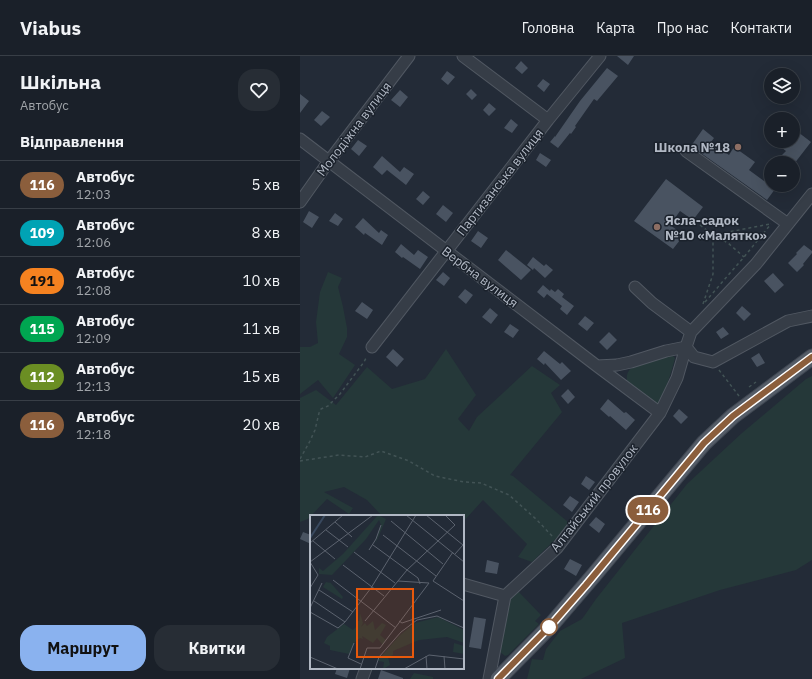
<!DOCTYPE html>
<html lang="uk">
<meta charset="utf-8">
<style>
:root{--surface:#1a2029;--page:#272d35;--text:#f1f3f6;--muted:#9fa3a8;--line:#383e46;--accent:#8ab2ef}
body{margin:0;font-family:"IBM Plex Sans",sans-serif;background:var(--page);color:var(--text);height:100vh;display:flex;flex-direction:column;font-size:15px;white-space:nowrap}
*{box-sizing:border-box;margin:0}
p{font-size:13px;color:var(--muted)}
.icon{flex:none;width:22px;height:22px;fill:none;stroke:currentColor;stroke-width:2;stroke-linecap:round;stroke-linejoin:round}
.map{position:relative;flex:1;overflow:hidden}
.panel{display:flex;flex-direction:column;background:var(--surface);width:300px}
.panel>*{flex:none}
.badge{padding:0 8px;border-radius:13px;font-size:14px;line-height:26px}
.buttons{position:absolute;left:464px;top:12px;display:grid;gap:8px}
.buttons a{display:grid;place-items:center;width:36px;height:36px;border-radius:50%;background:var(--surface);box-shadow:0 4px 16px #0002,0 0 0 1px var(--line);font-size:20px}
.map>.badge{position:absolute;translate:-50% -50%;box-shadow:0 0 0 2px #fff}
h2{padding:0 20px;font-size:15px;line-height:36px}
.round{display:grid;place-items:center;flex:none;width:42px;height:42px;border-radius:16px;background:var(--page)}
.headline{display:flex;align-items:center;justify-content:space-between;height:68px;padding:0 20px}
h1{font-size:19px;font-weight:700;line-height:30px}
.primary-button{display:flex;gap:8px;margin-top:auto;padding:8px 20px}
.primary-button a{flex:1;height:46px;border-radius:16px;background:var(--accent);color:#111;font-size:16px;font-weight:700;line-height:46px;text-align:center}
.primary-button a+a{background:var(--page);color:var(--text)}
ul{padding:0;list-style:none}
li{display:flex;align-items:center;gap:12px;height:48px;padding:0 20px;border-top:1px solid var(--line)}
li div{flex:1}
li b{display:block;font-size:15px}
li em{font-style:normal}
li .badge{min-width:44px;font-weight:700;text-align:center}
header{display:flex;align-items:center;gap:24px;box-sizing:border-box;height:56px;padding:0 20px;background:var(--surface);border-bottom:1px solid var(--line)}
header strong{font-size:19px}
nav{display:flex;gap:22px;margin-inline-start:auto;font-size:14px}
main{display:flex;flex:1;min-height:0}
.map>svg:first-child{display:block}
.green{fill:#253839}
.building{fill:#495361}
.lines{fill:none;stroke-linecap:round;stroke-linejoin:round}
.minor-casing{stroke:#515862;stroke-width:13}
.major-casing{stroke:#3f4651;stroke-width:17}
.path{stroke:#425355;stroke-width:1.5;stroke-dasharray:3 3;stroke-linecap:butt}
.minor{stroke:#363d47;stroke-width:11}
.major{stroke:#545c67;stroke-width:15}
.line-casing{stroke:#fff;stroke-width:9}
.line{stroke:#8b5e3c;stroke-width:6}
.education-dot{fill:#8d6e63;stroke:#1b222c;stroke-width:1.5}
.stop-dot{fill:#fff;stroke:#8b5e3c;stroke-width:2}
.labels{text-anchor:middle;dominant-baseline:central;stroke-width:3;stroke-linejoin:round;paint-order:stroke}
.street-label{font-size:13px;fill:#b1b8c4;stroke:#1b222c}
.poi-label{font-size:13px;font-weight:bold;fill:#b1b8c4;stroke:#1b222c;text-anchor:end}
.inset-river{fill:none;stroke:#39495f;stroke-width:2}
.inset-road{fill:none;stroke:#5c636f;stroke-width:1}
.view{fill:#e8590c;fill-opacity:0.15;stroke:#e8590c;stroke-width:2}
.inset-edge{fill:none;stroke:#b1b8c4;stroke-width:2}
</style>
<header>
<strong>Viabus</strong>
<nav><a>Головна</a><a>Карта</a><a>Про нас</a><a>Контакти</a></nav>
</header>
<main>
<section class="panel">
<div class="headline"><div><h1>Шкільна</h1><p>Автобус</p></div><a class="round"><svg class="icon" aria-label="heart" viewBox="0 0 24 24"><path d="M12 20l-8-8c-3-5 5-10 8-4 3-6 11-1 8 4z"/></svg></a></div>
<h2>Відправлення</h2>
<ul>
<li><span class="badge" style="background:#8b5e3c;color:#fff">116</span><div><b>Автобус</b><p>12:03</p></div><em>5 хв</em></li>
<li><span class="badge" style="background:#00a3b4;color:#fff">109</span><div><b>Автобус</b><p>12:06</p></div><em>8 хв</em></li>
<li><span class="badge" style="background:#f58220;color:#111">191</span><div><b>Автобус</b><p>12:08</p></div><em>10 хв</em></li>
<li><span class="badge" style="background:#00a651;color:#fff">115</span><div><b>Автобус</b><p>12:09</p></div><em>11 хв</em></li>
<li><span class="badge" style="background:#6b8e23;color:#fff">112</span><div><b>Автобус</b><p>12:13</p></div><em>15 хв</em></li>
<li><span class="badge" style="background:#8b5e3c;color:#fff">116</span><div><b>Автобус</b><p>12:18</p></div><em>20 хв</em></li>
</ul>
<div class="primary-button"><a>Маршрут</a><a>Квитки</a></div>
</section>
<div class="map">
<svg width="512" height="623" viewBox="0 0 512 623">
<rect width="100%" height="100%" fill="#232b37"/>
<path class="green" d="M28,216L42,222L38,231L43,251L47,272V281L39,298L55,309L33,342L18,324L0,338V291H10L18,287L16,266L20,236Z
M146,293L176,339L158,363L169,375L177,361L232,310L260,329L251,337L262,356L210,419L213,420L268,466L263,476L232,506L218,501L227,488L183,444L163,466V460H82L67,444L44,431L24,436L53,452L49,458L27,443L8,463L0,466V342L16,334L36,349L67,311L92,333L125,323Z
M371,298L375,302C372,314 365,339 357,349L328,329C326,321 326,317 332,311Z
M512,320V504L496,514L420,534L322,567L325,602L281,623H227L232,603L243,604L246,593L260,575L282,563L296,543L387,428L442,377L506,323Z
M216,533L241,559L235,565L239,568L208,599L205,600L200,596L209,540Z
M114,617L133,621V623H110Z"/>
<path class="building" d="M317,0H334L328,9Z
M221,5L228,12L222,18L215,12Z
M307,12L318,20L297,45L294,43L275,70L276,71L271,78L270,77L258,92L250,86L255,80V81L280,45Z
M147,15L155,21L148,29L141,23Z
M243,23L250,28L244,36L237,30Z
M171,33L177,39L172,44L166,38Z
M100,34L108,41L100,51L91,44Z
M0,38L9,45L0,57Z
M189,47L196,53L189,60L183,54Z
M22,55L30,61L21,70L14,64Z
M211,63L218,69L212,77L204,72Z
M403,73L414,82L411,86L429,99L434,91L455,106L449,114L464,125L471,116V129H478L467,144L391,90Z
M498,76L511,86L494,108L482,99L486,95L473,85H493V82Z
M58,84L67,90L59,100L51,93Z
M240,97L251,104L246,111L236,104Z
M82,100L100,116L104,111L114,118L106,129L87,114L82,119L73,111Z
M366,123L403,151L393,164L380,155L370,169L384,179L373,193L334,165Z
M123,135L130,141L123,149L116,143Z
M143,149L153,157L146,166L136,158Z
M9,155L19,161L12,172L3,166Z
M35,157L43,163L38,170L29,165Z
M63,162L79,177L81,174L88,179L82,189L65,177L64,179L55,171Z
M178,175L188,182L181,192L171,185Z
M101,188L114,199L118,194L128,201L120,213L103,201L102,202L95,196Z
M504,189L512,195V197L503,208L504,209L497,216L488,207L497,198L496,197Z
M206,194L231,214L221,224L198,204Z
M233,201L244,210L246,208L253,214L245,222L234,212L233,214L227,209Z
M143,216L150,222L144,230L136,224Z
M473,217L484,229L475,237L464,225Z
M243,229L250,235L251,233L255,236L258,233L264,238L262,241L274,250L267,259L260,253L262,250L247,238L244,242L237,236Z
M165,233L173,239L166,248L158,241Z
M62,246L73,254L67,263L55,255Z
M442,250L451,258L444,265L436,257Z
M190,252L198,259L191,268L182,261Z
M285,260L294,267L287,275L278,268Z
M210,268L219,274L213,282L204,276Z
M423,271L429,278L421,283L416,276Z
M309,276L317,284L307,294L299,286Z
M93,293L104,303L97,311L86,301Z
M244,295L260,308L262,306L271,315L261,324L245,307L244,309L237,303Z
M459,297L465,307L457,311L451,302Z
M268,333L275,341L268,348L261,340Z
M308,343L324,357L326,356L335,364L326,374L310,360L309,361L300,353Z
M379,353L388,361L381,368L373,360Z
M286,420L295,426L289,434L281,428Z
M270,440L279,446L272,456L263,449Z
M296,461L305,468L299,477L289,469Z
M3,476L11,479V488L0,483Z
M270,503L282,509L276,520L264,513Z
M187,504L199,507L197,518L185,516Z
M174,561L186,563L181,593L169,591Z
M37,612H50L47,622L35,618Z
M81,614L103,622V623H78Z"/>
<g class="lines">
<g class="minor-casing">
<path id="minor" d="M163,0L248,64
M0,83L297,310L360,357
M386,95L488,168
M0,146L29,105L109,0
M335,231L352,247L391,276
M72,291L248,64L300,0
M297,310L317,309L331,306L366,295L386,291L394,301L413,306L488,265L512,260
M163,528L205,540
M205,540L257,492L360,357L377,322L386,291L391,276L456,208L512,138
M62,623L66,612
M189,623L205,540"/>
</g>
<g class="major-casing">
<path id="major" d="M198,623L252,568L294,519L404,387L433,360L512,301"/>
</g>
<path class="path" d="M400,169L413,179V218L403,248
M413,179L470,168
M413,179L428,187L444,201
M405,246L444,201L471,168
M419,314L439,340
M449,331L456,326
M0,403L10,385L15,374L19,357L21,353L28,350L40,338L64,306L67,300
M0,405L39,399L65,401L81,395L109,405L135,420L164,426L181,427L209,439L236,463L253,481"/>
<use href="#minor" class="minor"/>
<use href="#major" class="major"/>
</g>
<g class="lines">
<g class="line-casing">
<path id="line" d="M198,623L252,568L286,529L404,387L433,360L512,301"/>
</g>
<use href="#line" class="line"/>
</g>
<g class="education-dot">
<circle cx="438" cy="91" r="4"/>
<circle cx="357" cy="171" r="4"/>
</g>
<circle class="stop-dot" cx="249" cy="571" r="8"/>
<g class="labels">
<g class="street-label">
<text transform="translate(54 73) rotate(-53)">Молодіжна вулиця</text>
<text transform="translate(200 126) rotate(-52)">Партизанська вулиця</text>
<text transform="translate(180 221) rotate(37)">Вербна вулиця</text>
<text transform="translate(294 442) rotate(-52)">Алтайський провулок</text>
</g>
<g class="poi-label">
<text x="430" y="91">Школа №18</text>
<text x="365" y="164" text-anchor="start">Ясла-садок<tspan x="365" dy="15">№10 «Малятко»</tspan></text>
</g>
</g>
<g transform="translate(10 459)">
<rect width="154" height="154" fill="#232b37"/>
<path d="M68,0L76,4L65,30L71,10L69,5L56,24L22,60L9,59V53L13,56L33,39ZM19,66L33,82L32,84L13,72L16,67L20,68ZM50,98L53,108L51,112L55,108L57,111L63,106L65,115L72,108L76,110L70,120L76,125L73,130L67,123L63,128L52,121L53,124L50,123L45,127L39,139L20,135V131L14,128L17,122L34,109L43,115L46,112V106H49ZM128,102L154,115V128L137,122L109,125L83,136V140L78,142L80,150L73,154L74,147L68,146L69,144L89,121L105,108ZM144,128L154,131V139L143,137Z" fill="#253839"/>
<path class="inset-river" d="M0,23L15,0"/>
<path class="inset-road" d="M96,0L154,47M116,0L153,30L145,39M81,6L133,49M25,7L42,22M16,15L38,32M73,20L126,61M3,26L25,44M0,28L33,0M63,30L108,63L110,69M59,35L66,24L71,10M44,37L85,68M0,47L63,0M0,47L8,60L0,73M33,50L74,81M23,65L86,113M88,66L119,68M123,66L154,86M123,66L143,37M9,75L43,97M4,86L35,107M0,93L12,68M0,97L28,113L35,107L61,73L106,0M55,106L97,55L145,10L135,0M89,106L92,108L131,95M44,128L38,143L51,149M70,133L119,68M116,141L117,154M134,141L135,154M0,142L28,154M50,154L57,133H70M65,154L69,142L91,117L107,105L127,101L154,113M94,154L119,140L154,144"/>
<path class="view" d="M47,74H103V142H47Z"/>
<rect width="154" height="154" class="inset-edge"/>
</g>
</svg>
<div class="buttons">
<a><svg class="icon" aria-label="layers" viewBox="0 0 24 24"><path d="M12 4l9 5-9 5-9-5zM3 14l9 5 9-5"/></svg></a>
<a>+</a>
<a>−</a>
</div>
<b class="badge" style="left:348px;top:454px;background:#8b5e3c;color:#fff">116</b>
</div>
</main>
